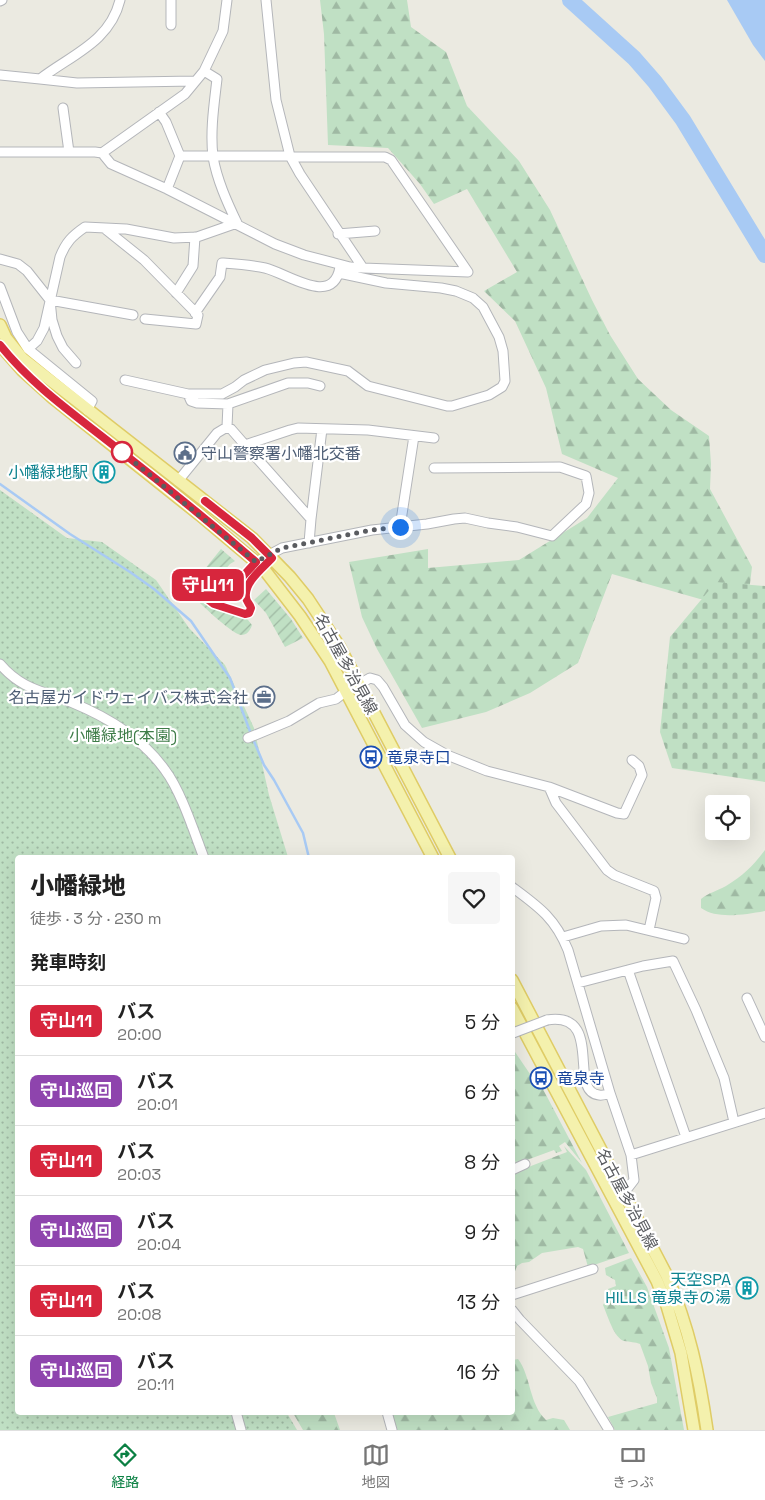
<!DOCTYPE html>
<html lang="ja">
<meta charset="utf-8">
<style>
:root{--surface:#fff;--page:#f6f6f6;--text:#222;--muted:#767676;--line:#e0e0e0;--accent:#0b8043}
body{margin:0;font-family:"Space Grotesk","Noto Sans JP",sans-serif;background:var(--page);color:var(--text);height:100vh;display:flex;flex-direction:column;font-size:19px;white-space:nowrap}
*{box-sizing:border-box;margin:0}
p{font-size:16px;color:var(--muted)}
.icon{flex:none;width:28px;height:28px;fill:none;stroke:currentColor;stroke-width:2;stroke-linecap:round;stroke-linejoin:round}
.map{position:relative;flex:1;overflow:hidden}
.details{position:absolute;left:15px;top:855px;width:500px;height:560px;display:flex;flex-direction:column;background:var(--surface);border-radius:5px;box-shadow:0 5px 20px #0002}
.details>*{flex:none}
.badge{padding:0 10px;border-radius:8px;font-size:18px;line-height:32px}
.fabs{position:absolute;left:705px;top:795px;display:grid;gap:10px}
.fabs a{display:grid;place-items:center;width:45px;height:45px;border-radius:5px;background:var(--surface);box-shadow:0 5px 20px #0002;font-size:25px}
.you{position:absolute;width:25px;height:25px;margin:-12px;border:4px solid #fff;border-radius:50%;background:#1a73e8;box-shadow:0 0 0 8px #1a73e833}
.map>.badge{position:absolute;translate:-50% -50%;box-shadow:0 0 0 2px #fff}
h2{padding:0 15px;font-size:19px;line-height:45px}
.round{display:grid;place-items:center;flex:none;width:52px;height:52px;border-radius:5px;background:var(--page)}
.overview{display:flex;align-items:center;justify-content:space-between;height:85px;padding:0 15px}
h1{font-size:24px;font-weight:800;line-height:38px}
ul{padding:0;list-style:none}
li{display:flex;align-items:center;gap:15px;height:70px;padding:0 15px;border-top:1px solid var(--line)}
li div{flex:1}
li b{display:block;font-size:19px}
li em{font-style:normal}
li .badge{min-width:55px;font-weight:700;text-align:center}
.tabs{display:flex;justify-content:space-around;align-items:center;height:70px;border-top:1px solid var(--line);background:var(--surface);font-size:14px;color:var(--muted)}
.tabs a{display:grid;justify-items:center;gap:2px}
.tabs .active{color:var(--accent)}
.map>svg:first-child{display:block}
.forest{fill:url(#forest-firs)}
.cemetery{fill:url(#cemetery-stones)}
.park{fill:url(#park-dots)}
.garden{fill:url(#garden-furrows)}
.water{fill:#a8caf4}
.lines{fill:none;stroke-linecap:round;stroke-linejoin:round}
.stream{stroke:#a8caf4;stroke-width:2.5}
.river{stroke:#a8caf4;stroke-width:16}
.minor-casing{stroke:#b4b6ba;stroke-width:11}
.major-casing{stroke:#dfcc66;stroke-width:14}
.minor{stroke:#fff;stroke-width:9}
.major{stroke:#f4f1ad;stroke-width:11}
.minor-bridge-casing{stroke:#b4b6ba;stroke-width:11;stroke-linecap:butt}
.minor-bridge{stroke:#fff;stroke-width:9}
.line-casing{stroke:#fff;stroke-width:11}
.line{stroke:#d7263d;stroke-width:8}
.walk{stroke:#5a5c60;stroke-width:5;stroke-dasharray:0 9}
.stop-dot{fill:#fff;stroke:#d7263d;stroke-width:2.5}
.labels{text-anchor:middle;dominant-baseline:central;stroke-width:4.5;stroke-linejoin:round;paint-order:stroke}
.service-label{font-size:16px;fill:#4e5e75;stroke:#fff;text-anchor:start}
.culture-label{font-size:16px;fill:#0d838f;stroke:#fff;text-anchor:end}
.street-label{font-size:16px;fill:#5a5c60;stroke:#fff}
.park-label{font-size:16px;fill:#3e7c48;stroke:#fff}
.transit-label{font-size:16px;fill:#164399;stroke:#fff;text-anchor:start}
</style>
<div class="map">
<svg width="765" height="1430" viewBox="0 0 765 1430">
<defs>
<pattern id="forest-firs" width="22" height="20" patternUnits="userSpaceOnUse" patternTransform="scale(1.25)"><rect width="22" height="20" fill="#c0e0c4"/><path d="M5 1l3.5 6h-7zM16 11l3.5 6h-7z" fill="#9fb9a3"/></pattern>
<pattern id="cemetery-stones" width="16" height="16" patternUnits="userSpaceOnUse" patternTransform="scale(1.25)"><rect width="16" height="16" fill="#c0e0c4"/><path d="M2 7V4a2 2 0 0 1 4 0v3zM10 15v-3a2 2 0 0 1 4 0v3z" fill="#9fb9a3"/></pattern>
<pattern id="park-dots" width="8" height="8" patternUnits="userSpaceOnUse" patternTransform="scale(1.25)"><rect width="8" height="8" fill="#c0e0c4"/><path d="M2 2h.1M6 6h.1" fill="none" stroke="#9fb9a3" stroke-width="1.8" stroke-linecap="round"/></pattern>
<pattern id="garden-furrows" width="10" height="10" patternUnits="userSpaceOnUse" patternTransform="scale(1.25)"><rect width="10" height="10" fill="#c0e0c4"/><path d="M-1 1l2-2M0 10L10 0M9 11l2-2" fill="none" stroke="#9fb9a3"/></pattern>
</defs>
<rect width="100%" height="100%" fill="#ebeae1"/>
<path class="forest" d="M320,0H407L411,27L446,52L467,106L519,161L550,210L592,300L610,335L638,379L671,410L709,436L711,464L710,489L752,567L748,600L700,599L612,574L578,663L530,693L486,712L422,728L377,649L362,617L349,562L428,549V568L519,560L587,518L618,478L562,454L546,388L515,321L484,291L517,272L467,189L434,204L420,184L388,148L328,145L324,34Z
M765,850V911C746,914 718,920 701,908V899C708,893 717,891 726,886C744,875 752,867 765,850Z
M513,1049L530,1074H535L582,1163L565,1142L559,1146L562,1151L556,1153L554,1150L516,1164L513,1154L512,1077C515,1068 513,1059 513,1049Z
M564,1146L586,1170L629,1253L588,1267L583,1249L578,1247L542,1253L529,1262L522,1263L517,1266L514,1274V1283L513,1284V1173L567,1152Z
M631,1258L647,1287L669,1348L684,1430H615L608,1417L657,1403V1398L651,1383L648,1366L640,1344C635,1342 630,1342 624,1341C614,1338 607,1314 603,1305L608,1297V1289L616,1286L615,1280L606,1275L605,1268Z
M518,1359C531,1376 529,1404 546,1420L553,1418L564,1420L570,1430H395L390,1413L512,1412L513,1360Z
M293,1413H334L340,1430H303Z"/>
<path class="cemetery" d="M716,582L765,586V782L672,768L660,732L670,637Z"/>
<path class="park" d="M0,490L67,538L102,542L156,580L189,628L225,665L254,728L269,795L288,857L18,858V1412L287,1413L297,1430H0Z"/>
<path class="garden" d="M221,549L235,561L230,564L222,573L213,574L207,578L195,591L211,608L244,618L248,620L252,625C250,631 247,635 241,635C230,633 197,600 187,591Z
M266,589L291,619L303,638L285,647L266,613L254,600Z"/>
<path class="water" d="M727,0H765V61L753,45Z"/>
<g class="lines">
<path class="stream" d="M0,484L70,534L130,572L154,589L191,621L230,678L251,734
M253,739L264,765L274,780L303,833L309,858"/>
<path class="river" d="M570,0L634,58L655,82L683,120L765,255"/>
<g class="minor-casing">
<path id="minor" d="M120,0C110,42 71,55 40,79L77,83L194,81
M171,0V25
M266,0L276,100L290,156L300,174L363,268
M0,1L2,0
M204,71L217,79C214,105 210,131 213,157C217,180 227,202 237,223
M0,75L40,79
M63,108L69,152
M159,112L166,122L180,156
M0,152H95L102,153L111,164L167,189L275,244L304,255L350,267L363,268L468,272L391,160L385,157H291
M102,153L185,94L204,71L223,31L227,0
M167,189L180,156H290
M104,228L144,260L198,315L196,324L145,319
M338,234L375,231
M0,259L18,264L27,271L50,300L52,320L57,336L63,348L76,363
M0,287L17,332L28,349L92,401L87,410
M176,293L193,266L195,237
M50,300L133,315
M195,313L220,277L222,263C236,264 251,265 265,268C287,273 333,308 340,267
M28,349L37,341L44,328L60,257C66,242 72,236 85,227L126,229L174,238L197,237L237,223
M125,380L188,394H222L235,387L244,380L265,370L294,363L306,362L348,371L368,386L447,406H452L489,395L502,387L505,381L503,351L499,337L483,307L473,298L456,291L441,288L386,283L339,273
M188,394L191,401L197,403L228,404L288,383H308L320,386
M227,427L228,404
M245,445L311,519L309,543
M178,481L217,433L227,427L231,429L245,445L290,430L298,428L368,430L434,438
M311,519L322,429
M400,527L414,436
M256,562L282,548L372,530L427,524L454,519L465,518L488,523L517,527L552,536L586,504L589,493L586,476L560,467L434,468
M0,664C22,690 44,691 73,703C107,717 143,739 165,770C181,791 194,832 204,858
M248,738L289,721L319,703L336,699L345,692L370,678L377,680L383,687L405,725L424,742L447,755L487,771L549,787L617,813L624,814L642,775L639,766L632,760
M549,787L556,803L607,870L614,875L654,891L656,898L649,930
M512,887C539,907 555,918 568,950L610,1093L631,1155L634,1180L624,1193
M563,937L601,926L626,925L684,939
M628,970L686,1137
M578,983L643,966L673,961L696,1010L724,1078L734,1122
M747,998L765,1037
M547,1020C605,1011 567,1092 599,1095C602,1096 607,1094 610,1093
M631,1155L765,1113
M512,1170L525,1164
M512,1295L593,1269
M512,1310L520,1320L579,1381L609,1430
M236,1412L241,1430
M387,1412L392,1430"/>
</g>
<g class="major-casing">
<path id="major" d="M0,325L6,338L22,358L252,538L290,577L308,599L339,646L450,858
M0,345L22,370L53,398L200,515L263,568L300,616L330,661L433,858
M512,980L667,1276C689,1328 699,1374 707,1430
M512,1008L657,1281L667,1306L681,1353L694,1430"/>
</g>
<use href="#minor" class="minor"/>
<use href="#major" class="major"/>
<g class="minor-bridge-casing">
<path id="minor-bridge" d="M513,1033L547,1020"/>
</g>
<use href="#minor-bridge" class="minor-bridge"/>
</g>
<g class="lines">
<g class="line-casing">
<path id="line" d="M0,345C34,388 81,419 123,453C168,488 212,524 256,562L232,588L219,580L211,582L206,589V598L214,604L245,614L249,613L251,608C250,604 246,602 246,597C244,582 263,568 272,558L252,538L205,501"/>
</g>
<use href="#line" class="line"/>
<path class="walk" d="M122,452L256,562L282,548L372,530L400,527"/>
</g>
<defs>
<g id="civic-ring" transform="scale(1.125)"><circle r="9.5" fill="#fff" stroke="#5c6f8a" stroke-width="1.5"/><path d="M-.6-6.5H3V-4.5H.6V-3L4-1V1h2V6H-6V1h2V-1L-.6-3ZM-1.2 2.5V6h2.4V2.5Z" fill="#5c6f8a"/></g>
<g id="building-ring" transform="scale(1.125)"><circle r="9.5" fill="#fff" stroke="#0f9aa8" stroke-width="1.5"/><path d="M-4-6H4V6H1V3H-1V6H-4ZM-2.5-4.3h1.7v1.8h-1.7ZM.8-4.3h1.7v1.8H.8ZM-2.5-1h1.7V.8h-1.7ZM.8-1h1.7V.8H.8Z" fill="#0f9aa8"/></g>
<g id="office-ring" transform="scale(1.125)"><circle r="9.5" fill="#fff" stroke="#5c6f8a" stroke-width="1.5"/><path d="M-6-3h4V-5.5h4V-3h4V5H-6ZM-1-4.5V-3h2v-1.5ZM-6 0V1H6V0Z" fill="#5c6f8a"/></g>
<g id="bus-ring" transform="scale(1.125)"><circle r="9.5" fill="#fff" stroke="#1a4fb4" stroke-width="1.5"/><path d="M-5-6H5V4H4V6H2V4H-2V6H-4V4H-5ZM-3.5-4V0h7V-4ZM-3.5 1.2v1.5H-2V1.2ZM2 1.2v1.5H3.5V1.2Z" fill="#1a4fb4"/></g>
</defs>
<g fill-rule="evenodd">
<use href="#civic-ring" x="185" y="453"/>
<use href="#building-ring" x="104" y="472"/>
<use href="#office-ring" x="264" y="697"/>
<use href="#bus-ring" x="371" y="757"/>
<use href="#bus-ring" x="541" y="1078"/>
<use href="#building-ring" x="747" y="1288"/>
</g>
<circle class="stop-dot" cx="122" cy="452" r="10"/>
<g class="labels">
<g class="service-label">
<text x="201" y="453">守山警察署小幡北交番</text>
<text x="248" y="697" text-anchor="end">名古屋ガイドウェイバス株式会社</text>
</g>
<g class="culture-label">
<text x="88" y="472">小幡緑地駅</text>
<text x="731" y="1279">天空SPA<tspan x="731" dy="18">HILLS 竜泉寺の湯</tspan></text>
</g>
<g class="street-label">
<text transform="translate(346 664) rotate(61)">名古屋多治見線</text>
<text transform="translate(627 1199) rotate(62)">名古屋多治見線</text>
</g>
<g class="park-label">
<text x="123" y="735">小幡緑地(本園)</text>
</g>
<g class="transit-label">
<text x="387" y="757">竜泉寺口</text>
<text x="557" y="1078">竜泉寺</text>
</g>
</g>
</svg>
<div class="fabs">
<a><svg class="icon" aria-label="locate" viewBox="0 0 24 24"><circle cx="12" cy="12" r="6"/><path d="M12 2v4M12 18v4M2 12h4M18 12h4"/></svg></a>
</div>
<div class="you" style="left:400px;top:527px"></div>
<b class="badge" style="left:208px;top:585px;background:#d7263d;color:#fff">守山11</b>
<section class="details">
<div class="overview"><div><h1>小幡緑地</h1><p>徒歩 · 3 分 · 230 m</p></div><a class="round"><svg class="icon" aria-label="heart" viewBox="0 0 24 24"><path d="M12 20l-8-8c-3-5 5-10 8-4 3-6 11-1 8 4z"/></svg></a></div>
<h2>発車時刻</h2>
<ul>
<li><span class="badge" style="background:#d7263d;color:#fff">守山11</span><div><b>バス</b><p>20:00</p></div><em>5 分</em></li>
<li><span class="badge" style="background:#8e44ad;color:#fff">守山巡回</span><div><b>バス</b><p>20:01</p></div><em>6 分</em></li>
<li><span class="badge" style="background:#d7263d;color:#fff">守山11</span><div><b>バス</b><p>20:03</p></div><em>8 分</em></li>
<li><span class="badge" style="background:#8e44ad;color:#fff">守山巡回</span><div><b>バス</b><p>20:04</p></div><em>9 分</em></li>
<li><span class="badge" style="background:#d7263d;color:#fff">守山11</span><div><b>バス</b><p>20:08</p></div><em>13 分</em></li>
<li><span class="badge" style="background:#8e44ad;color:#fff">守山巡回</span><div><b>バス</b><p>20:11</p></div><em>16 分</em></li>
</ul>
</section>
</div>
<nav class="tabs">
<a class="active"><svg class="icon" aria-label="directions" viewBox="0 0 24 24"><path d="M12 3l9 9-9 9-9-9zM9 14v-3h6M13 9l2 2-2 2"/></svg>経路</a>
<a><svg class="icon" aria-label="map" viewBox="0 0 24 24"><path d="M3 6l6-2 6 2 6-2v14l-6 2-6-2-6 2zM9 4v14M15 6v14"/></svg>地図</a>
<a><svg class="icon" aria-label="tickets" viewBox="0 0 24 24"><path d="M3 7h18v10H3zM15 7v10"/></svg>きっぷ</a>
</nav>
